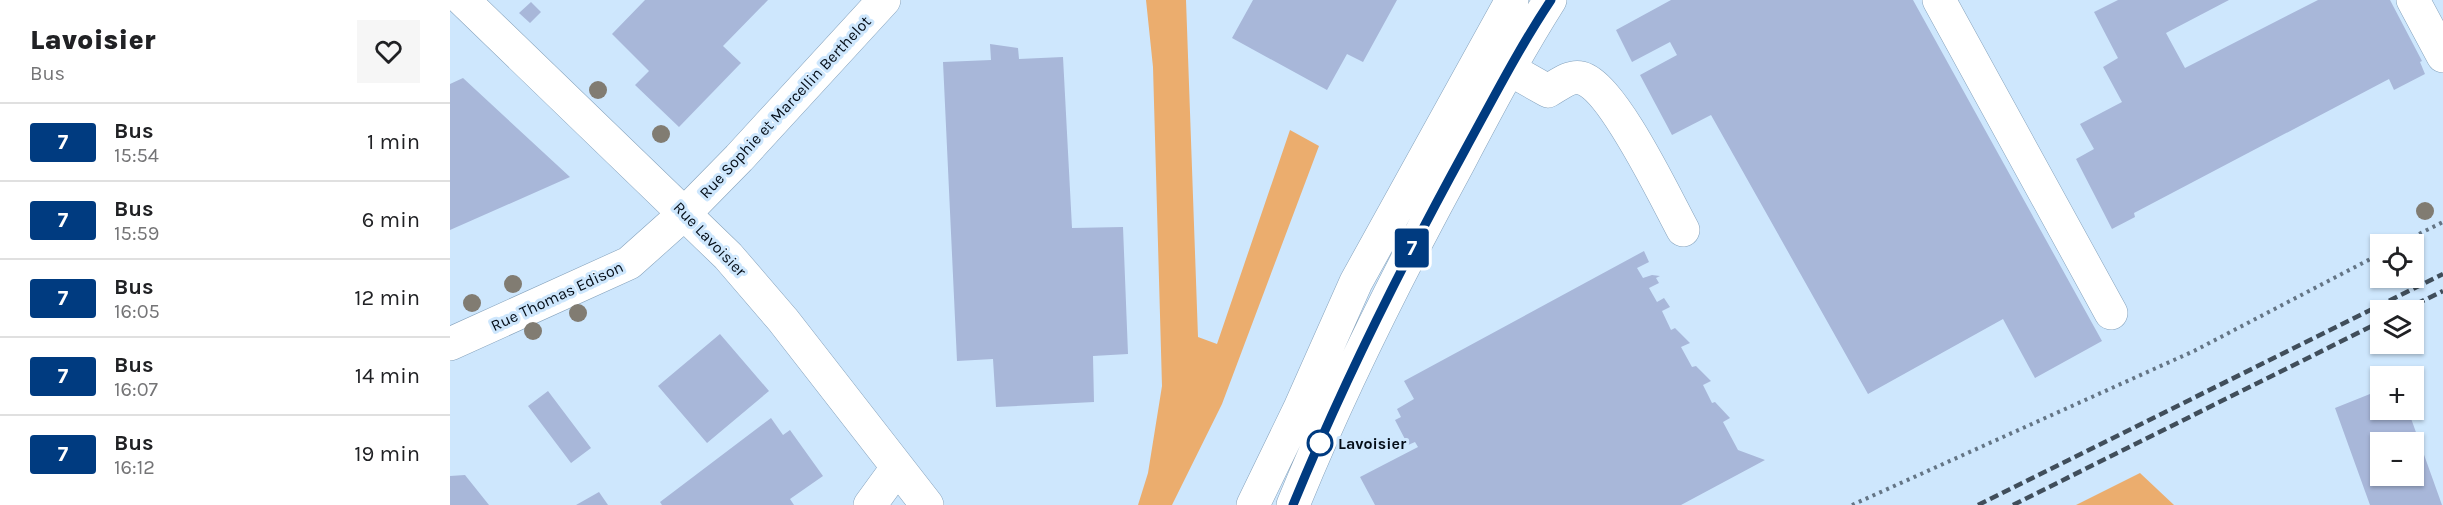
<!DOCTYPE html>
<meta charset="utf-8">
<style>
:root{--surface:#fff;--page:#f6f6f6;--text:#202124;--muted:#757577;--line:#e0e0e0}
body{margin:0;font-family:Karla,sans-serif;background:var(--page);color:var(--text);height:100vh;display:flex;flex-direction:column;font-size:22px;white-space:nowrap}
*{box-sizing:border-box;margin:0}
p{font-size:20px;color:var(--muted)}
.icon{flex:none;width:33px;height:33px;fill:none;stroke:currentColor;stroke-width:2;stroke-linecap:round;stroke-linejoin:round}
.map{position:relative;flex:1;overflow:hidden}
.sheet{display:flex;flex-direction:column;background:var(--surface);width:450px}
.sheet>*{flex:none}
.badge{padding:0 12px;border-radius:4px;font-size:21px;line-height:39px}
.buttons{position:absolute;left:1920px;top:234px;display:grid;gap:12px}
.buttons a{display:grid;place-items:center;width:54px;height:54px;border-radius:0px;background:var(--surface);box-shadow:0 2px 4px #0004;font-size:30px}
.map>.badge{position:absolute;translate:-50% -50%;box-shadow:0 0 0 3px #fff}
.round{display:grid;place-items:center;flex:none;width:63px;height:63px;border-radius:0px;background:var(--page)}
.headline{display:flex;align-items:center;justify-content:space-between;height:102px;padding:0 30px}
h1{font-size:28px;font-weight:800;line-height:45px}
ul{padding:0;list-style:none}
li{display:flex;align-items:center;gap:18px;height:78px;padding:0 30px;border-top:2px solid var(--line)}
li div{flex:1}
li b{display:block;font-size:22px}
li em{font-style:normal}
li .badge{min-width:66px;font-weight:700;text-align:center}
main{display:flex;flex:1;min-height:0}
.map>svg:first-child{display:block}
.green{fill:#ebad6e}
.building{fill:#a8b7d9;fill-rule:evenodd}
.lines{fill:none;stroke-linecap:round;stroke-linejoin:round}
.minor-casing{stroke:#85a2bc;stroke-width:34}
.major-casing{stroke:#85a2bc;stroke-width:34}
.path{stroke:#647585;stroke-width:4;stroke-dasharray:3 4.5;stroke-linecap:butt}
.minor{stroke:#fff;stroke-width:33}
.major{stroke:#fff;stroke-width:33}
.rail{stroke:#404e5b;stroke-width:4.5;stroke-dasharray:9 4.5;stroke-linecap:butt}
.tree{fill:#817c72}
.line-casing{stroke:#fff;stroke-width:14}
.line{stroke:#003b80;stroke-width:9}
.stop-dot{fill:#fff;stroke:#003b80;stroke-width:3}
.labels{text-anchor:middle;dominant-baseline:central;stroke-width:6;stroke-linejoin:round;paint-order:stroke}
.street-label{font-size:16px;fill:#040d17;stroke:#cee7fd}
.stop-label{font-size:16px;font-weight:bold;fill:#040d17;stroke:#cee7fd;text-anchor:start}
</style>
<main>
<section class="sheet">
<div class="headline"><div><h1>Lavoisier</h1><p>Bus</p></div><a class="round"><svg class="icon" aria-label="heart" viewBox="0 0 24 24"><path d="M12 20l-8-8c-3-5 5-10 8-4 3-6 11-1 8 4z"/></svg></a></div>
<ul>
<li><span class="badge" style="background:#003b80;color:#fff">7</span><div><b>Bus</b><p>15:54</p></div><em>1 min</em></li>
<li><span class="badge" style="background:#003b80;color:#fff">7</span><div><b>Bus</b><p>15:59</p></div><em>6 min</em></li>
<li><span class="badge" style="background:#003b80;color:#fff">7</span><div><b>Bus</b><p>16:05</p></div><em>12 min</em></li>
<li><span class="badge" style="background:#003b80;color:#fff">7</span><div><b>Bus</b><p>16:07</p></div><em>14 min</em></li>
<li><span class="badge" style="background:#003b80;color:#fff">7</span><div><b>Bus</b><p>16:12</p></div><em>19 min</em></li>
</ul>
</section>
<div class="map">
<svg width="1993" height="505" viewBox="0 0 1993 505">
<rect width="100%" height="100%" fill="#cee7fd"/>
<path class="green" d="M696,0H736L748,337L767,344L840,130L869,146L772,404L722,505H688L698,473L712,386L703,67Z
M1690,473L1724,505H1626Z"/>
<path class="building" d="M195,0H318L273,46L291,63L229,127L185,85L199,71L162,34Z
M803,0H947L913,62L897,54L877,90L782,38Z
M1221,0H1463L1652,341L1585,378L1553,319L1418,394L1261,115L1222,135L1190,75L1227,55L1220,42L1182,62L1166,30Z
M1668,0H1779L1716,33L1735,68L1868,0H1940L1972,61L1970,62L1975,74L1944,90L1939,79L1684,213L1685,217L1662,229L1626,159L1644,149L1630,124L1672,102L1653,67L1668,58L1644,12Z
M81,2L91,12L80,23L69,13Z
M540,44L568,48L569,59L613,57L622,228L673,227L678,354L643,356L644,402L546,407L543,359L507,361L493,62L541,60Z
M13,78L120,177L0,230V84Z
M1194,251L1199,262L1187,268L1193,278L1202,275L1210,276L1206,278L1209,283L1199,288L1207,302L1214,298L1220,307L1212,311L1221,330L1225,328L1240,343L1231,347L1242,367L1246,366L1261,381L1253,385L1262,403L1265,402L1280,418L1273,422L1288,450L1315,460L1231,505H925L910,477L968,447L965,442L958,445L945,420L951,417L947,409L964,399L954,381Z
M270,334L319,391L257,443L208,386Z
M1930,390V410H1958L1992,505H1920L1885,408ZM1930,442H1964V476H1930Z
M98,391L141,448L121,463L78,406Z
M321,418L333,435L340,430L373,476L340,499L344,505H212L210,502Z
M15,475L39,505H0V476Z
M149,492L158,505H126Z"/>
<g class="lines">
<g class="minor-casing">
<path id="minor" d="M13,0L278,256L333,320L477,505
M1489,0L1661,313
M1963,0L1993,56
M1059,69L1098,91C1107,86 1120,75 1131,78C1163,86 1216,199 1233,230
M0,344L179,263L235,213L289,158L434,0
M420,505L447,468"/>
</g>
<g class="major-casing">
<path id="major" d="M803,505L850,408L906,282L1062,0
M843,505C891,387 948,274 1009,162C1038,107 1067,52 1100,0"/>
</g>
<path class="path" d="M1949,244L1993,222
M1402,505L1744,351L1930,254"/>
<use href="#minor" class="minor"/>
<use href="#major" class="major"/>
<path class="rail" d="M1954,310L1993,291
M1528,505L1993,274
M1563,505L1930,322"/>
</g>
<g class="tree">
<circle cx="148" cy="90" r="9"/>
<circle cx="211" cy="134" r="9"/>
<circle cx="1975" cy="211" r="9"/>
<circle cx="63" cy="284" r="9"/>
<circle cx="22" cy="303" r="9"/>
<circle cx="128" cy="313" r="9"/>
<circle cx="83" cy="331" r="9"/>
</g>
<g class="lines">
<g class="line-casing">
<path id="line" d="M843,505C893,383 952,265 1015,150C1043,99 1069,48 1101,0"/>
</g>
<use href="#line" class="line"/>
</g>
<circle class="stop-dot" cx="870" cy="443" r="12"/>
<g class="labels">
<g class="street-label">
<text transform="translate(335 107) rotate(-47)">Rue Sophie et Marcellin Berthelot</text>
<text transform="translate(260 239) rotate(46)">Rue Lavoisier</text>
<text transform="translate(107 296) rotate(-25)">Rue Thomas Edison</text>
</g>
<g class="stop-label">
<text x="888" y="443">Lavoisier</text>
</g>
</g>
</svg>
<div class="buttons">
<a><svg class="icon" aria-label="locate" viewBox="0 0 24 24"><circle cx="12" cy="12" r="6"/><path d="M12 2v4M12 18v4M2 12h4M18 12h4"/></svg></a>
<a><svg class="icon" aria-label="layers" viewBox="0 0 24 24"><path d="M12 4l9 5-9 5-9-5zM3 14l9 5 9-5"/></svg></a>
<a>+</a>
<a>−</a>
</div>
<b class="badge" style="left:962px;top:248px;background:#003b80;color:#fff">7</b>
</div>
</main>
